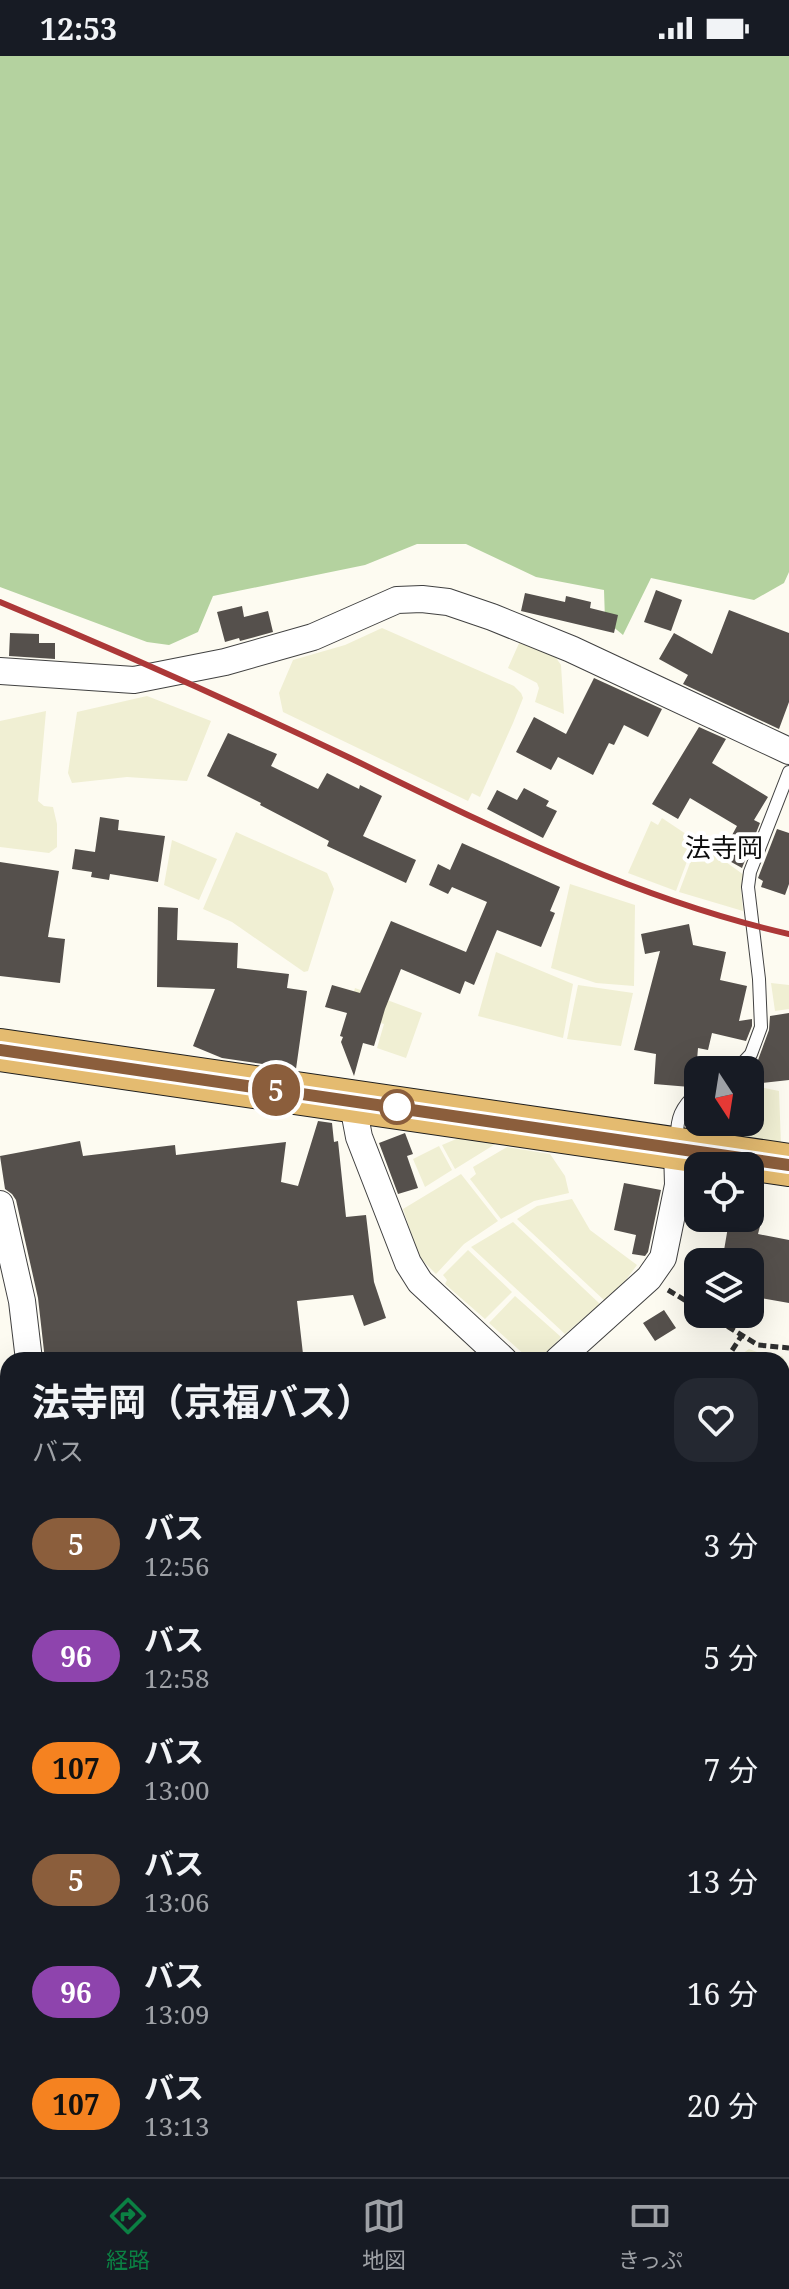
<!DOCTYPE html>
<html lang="ja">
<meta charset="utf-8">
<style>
:root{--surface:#171b24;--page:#242831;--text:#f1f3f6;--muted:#9ea1a6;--line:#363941;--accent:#0b8043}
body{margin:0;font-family:"Noto Serif","Noto Sans JP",serif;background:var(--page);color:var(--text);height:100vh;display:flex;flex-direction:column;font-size:30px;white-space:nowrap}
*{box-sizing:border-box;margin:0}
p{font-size:26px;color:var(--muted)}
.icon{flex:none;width:44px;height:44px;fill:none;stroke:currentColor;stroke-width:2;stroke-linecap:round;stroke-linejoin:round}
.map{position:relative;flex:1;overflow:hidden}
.side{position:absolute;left:0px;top:1296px;width:790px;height:826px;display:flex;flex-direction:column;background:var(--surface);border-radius:24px 24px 0 0;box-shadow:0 8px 32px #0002}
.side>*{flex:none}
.badge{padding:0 16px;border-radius:26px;font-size:28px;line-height:52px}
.needle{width:52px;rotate:168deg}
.tools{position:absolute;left:684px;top:1000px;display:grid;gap:16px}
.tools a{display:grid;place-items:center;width:80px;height:80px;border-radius:16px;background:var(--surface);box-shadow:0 8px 32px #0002;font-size:40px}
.map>.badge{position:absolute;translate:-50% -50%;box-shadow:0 0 0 4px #fff}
.round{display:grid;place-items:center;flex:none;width:84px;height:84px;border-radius:24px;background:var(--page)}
.headline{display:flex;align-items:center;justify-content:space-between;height:136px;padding:0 32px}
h1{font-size:38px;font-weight:700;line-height:60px}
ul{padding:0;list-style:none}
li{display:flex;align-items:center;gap:24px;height:112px;padding:0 32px}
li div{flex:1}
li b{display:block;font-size:30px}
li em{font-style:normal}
li .badge{min-width:88px;font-weight:700;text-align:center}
.status{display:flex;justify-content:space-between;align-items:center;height:56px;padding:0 40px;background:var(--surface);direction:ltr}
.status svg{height:22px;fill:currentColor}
.menu{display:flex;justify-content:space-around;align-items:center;height:112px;border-top:2px solid var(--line);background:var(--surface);font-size:22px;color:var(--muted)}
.menu a{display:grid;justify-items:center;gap:4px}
.menu .current{color:var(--accent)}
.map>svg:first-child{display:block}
.farmland{fill:#f0efd3}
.forest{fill:#b4d29f}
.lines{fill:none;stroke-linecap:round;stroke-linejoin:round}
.river{stroke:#bbd9ee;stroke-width:46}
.building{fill:#55504c}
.service-casing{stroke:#414141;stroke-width:14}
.minor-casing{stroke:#414141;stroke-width:28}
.trunk-casing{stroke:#1f1f1f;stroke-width:44}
.path{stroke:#303030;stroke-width:5;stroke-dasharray:8 4;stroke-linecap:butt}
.service{stroke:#fff;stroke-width:12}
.minor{stroke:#fff;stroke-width:26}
.trunk{stroke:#e4bb70;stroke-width:42}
.rail{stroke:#ac3838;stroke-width:6}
.line-casing{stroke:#fff;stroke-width:18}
.line{stroke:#8b5e3c;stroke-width:12}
.stop-dot{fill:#fff;stroke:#8b5e3c;stroke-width:4}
.labels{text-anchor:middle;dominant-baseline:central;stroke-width:8;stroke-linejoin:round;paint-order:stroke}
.quarter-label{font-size:26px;fill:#0e0e0e;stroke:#fff}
</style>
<div class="status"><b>12:53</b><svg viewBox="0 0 49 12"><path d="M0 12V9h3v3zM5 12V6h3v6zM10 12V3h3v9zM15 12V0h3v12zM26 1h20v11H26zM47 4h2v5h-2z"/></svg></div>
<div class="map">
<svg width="789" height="2121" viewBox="0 0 789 2121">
<rect width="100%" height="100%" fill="#fdfbf1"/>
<path class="farmland" d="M382,572L514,630L521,637L523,642L513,667L480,741L472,737L468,745L283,656L279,637L293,604L345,589Z
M520,585L554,599L561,609L564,658L535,646L539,632L537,627L508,612Z
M147,640L211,665L187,725L127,721L72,727L68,717L77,656Z
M46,655L38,745L44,750L53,751L57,768V791L49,797L0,791V665Z
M662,762L695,784L676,835L628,817L651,765L658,769Z
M236,776L327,817L334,833L308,915L304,916L232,866L203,853Z
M172,784L217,803L199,844L164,829Z
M698,786L744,819L741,834L743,855L679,836Z
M570,828L635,849L634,930L596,927L551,912Z
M496,896L573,928L563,982L478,960Z
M771,927L789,929V953L775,955Z
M578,929L633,937L621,990L567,983Z
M355,932L422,957L406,1002L377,992L384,968L348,957Z
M750,1029L779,1035L781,1089L709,1079L710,1066H750Z
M461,1081L497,1087L455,1113L442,1089Z
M439,1090L452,1114L425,1131L413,1103Z
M507,1091L550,1098L565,1120L569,1137L534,1145L501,1163L470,1123L476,1118L473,1111Z
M461,1118L498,1165L464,1188L436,1218L419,1201L403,1153Z
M572,1143L590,1174L637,1209L619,1233L605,1245L517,1163L537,1150Z
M513,1166L600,1248L565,1278L471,1191Z
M468,1194L512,1236L485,1263L445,1228L447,1224L443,1219Z
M515,1240L561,1281L548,1296L527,1301L489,1267Z
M749,1293L771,1301L782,1300L789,1311V1377L782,1366V1304H742L739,1300Z
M789,1464V1663L782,1652V1468Z"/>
<path class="forest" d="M0,0H789V516L784,527L754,544L651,522L623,579L605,564L604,534L536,521L466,488H417L365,509L213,540L198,576L169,589L147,586L0,531Z"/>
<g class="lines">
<path class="river" d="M782,1779L789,1774"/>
</g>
<path class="building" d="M656,534L682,544L671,575L644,566Z
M525,537L565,546L566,540L591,546L590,552L618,559L614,577L521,555Z
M242,550L244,561L268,555L273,576L240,585L239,582L225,586L217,556Z
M729,554L789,577V646L779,673L683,628L688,619L659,603L674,577L712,598Z
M10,577L39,578V587H55V603L9,600Z
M594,622L662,653L648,681L624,669L614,689L609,687L593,719L558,701L551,714L516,696L534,661L566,678Z
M699,671L726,683L712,707L768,741L754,764L760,767L742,812L724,802L735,783L731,781L737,770L690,742L678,763L652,748Z
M228,677L277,698L271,710L318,733L327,717L359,733L360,729L382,740L363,780L416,804L406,827L327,790L329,785L260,749L261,747L207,720Z
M524,732L549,745L546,750L557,755L543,782L487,753L497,734L517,744Z
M100,761L119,764L118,774L165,780L158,826L110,818L109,824L91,821L92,816L72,813L75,793L95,796Z
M777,773L789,777V828L785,839L761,831L763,825L758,822Z
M462,787L560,831L550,855L555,857L541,891L497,874L474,929L465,925L460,938L401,913L385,953L374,990L363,987L354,1020L341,986L343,981L340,980L347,957L325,951L332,929L360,937L391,865L466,896L487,846L452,831L448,838L429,829L438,808L450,814Z
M0,806L59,815L48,881L65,883L60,927L0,920Z
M158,851L178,852L177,884L238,887L237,912L289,918L287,932L307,935L296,1013L222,1002L193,990L215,933L157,931Z
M689,868L693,889L726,896L720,924L747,930L739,965L752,963V970L746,985L712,977L708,994L698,992L695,1028L690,1031L654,1028L656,998L634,994L660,895L645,898L641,878Z
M789,957V1024L761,1027L758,1004L769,974L770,960Z
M318,1065L332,1067L334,1086L338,1085L346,1161L366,1159L374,1226L386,1262L364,1270L353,1239L297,1245L303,1298L244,1304H125L124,1297L85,1304H45L38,1242L16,1144L12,1138L5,1133L0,1100L80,1085L83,1100L175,1089L176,1099L286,1086L281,1126L298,1130Z
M405,1077L413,1098L407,1100L418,1132L398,1138L379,1087Z
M624,1127L661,1134L648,1196L645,1200L632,1198L636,1179L614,1174Z
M729,1165L760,1170L758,1178L789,1184V1247L750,1240V1206H722Z
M664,1254L676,1272L655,1285L643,1267Z"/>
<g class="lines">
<g class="service-casing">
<path id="service" d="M736,1014L751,998L761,971L759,923L748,831L750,816L789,716
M677,1085C676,1062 681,1051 698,1036"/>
</g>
<g class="minor-casing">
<path id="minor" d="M0,615L134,624L225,606L313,581L397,544L422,543L448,546L492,561L571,593L789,695
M352,1044L359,1081L408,1207L420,1226L504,1304
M0,1148L22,1245L29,1304
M558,1304L649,1222L663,1202L678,1129L677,1093
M0,1627L8,1626
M782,1678L789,1689
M0,1719L8,1667
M0,2040L8,2049
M782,2055L789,2052
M72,2114L79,2121
M147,2114L159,2121
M601,2121L620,2114"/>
</g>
<g class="trunk-casing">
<path id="trunk" d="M0,994L789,1109"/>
</g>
<path class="path" d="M668,1234L698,1252
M707,1258L758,1289L789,1292
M737,1304L731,1296L742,1279
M782,1376L789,1387
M782,1462L789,1457
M782,1721L789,1717
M8,1958V1973
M195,2114L204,2121
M250,2121L260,2114"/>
<use href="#service" class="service"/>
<use href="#minor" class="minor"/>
<use href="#trunk" class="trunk"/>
<path class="rail" d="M0,546C118,595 235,647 350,702C492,771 634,843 789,878"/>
</g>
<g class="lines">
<g class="line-casing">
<path id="line" d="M0,994L789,1109"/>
</g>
<use href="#line" class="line"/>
</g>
<circle class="stop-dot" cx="397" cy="1051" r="16"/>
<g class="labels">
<g class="quarter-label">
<text x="724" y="791">法寺岡</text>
</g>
</g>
</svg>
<div class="tools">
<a><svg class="needle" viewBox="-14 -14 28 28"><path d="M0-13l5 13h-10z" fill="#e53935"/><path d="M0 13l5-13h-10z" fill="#9ea1a6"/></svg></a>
<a><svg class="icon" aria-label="locate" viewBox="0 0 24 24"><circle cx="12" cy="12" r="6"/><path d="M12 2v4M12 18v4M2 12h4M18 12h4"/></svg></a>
<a><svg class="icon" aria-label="layers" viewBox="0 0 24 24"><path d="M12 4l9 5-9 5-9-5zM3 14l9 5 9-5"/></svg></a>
</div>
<b class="badge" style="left:276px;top:1034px;background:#8b5e3c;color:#fff">5</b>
<section class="side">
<div class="headline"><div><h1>法寺岡（京福バス）</h1><p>バス</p></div><a class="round"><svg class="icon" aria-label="heart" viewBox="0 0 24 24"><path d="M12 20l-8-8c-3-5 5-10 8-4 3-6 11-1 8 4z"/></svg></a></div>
<ul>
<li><span class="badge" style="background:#8b5e3c;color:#fff">5</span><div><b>バス</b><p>12:56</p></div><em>3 分</em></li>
<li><span class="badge" style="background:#8e44ad;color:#fff">96</span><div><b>バス</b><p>12:58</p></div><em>5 分</em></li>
<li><span class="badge" style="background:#f58220;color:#111">107</span><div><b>バス</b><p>13:00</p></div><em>7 分</em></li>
<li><span class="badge" style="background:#8b5e3c;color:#fff">5</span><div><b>バス</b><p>13:06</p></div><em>13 分</em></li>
<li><span class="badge" style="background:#8e44ad;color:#fff">96</span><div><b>バス</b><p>13:09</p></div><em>16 分</em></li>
<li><span class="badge" style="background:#f58220;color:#111">107</span><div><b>バス</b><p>13:13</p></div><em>20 分</em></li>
</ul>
</section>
</div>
<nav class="menu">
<a class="current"><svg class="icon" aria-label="directions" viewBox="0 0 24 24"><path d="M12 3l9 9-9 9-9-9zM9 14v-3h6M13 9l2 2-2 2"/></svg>経路</a>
<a><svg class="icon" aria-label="map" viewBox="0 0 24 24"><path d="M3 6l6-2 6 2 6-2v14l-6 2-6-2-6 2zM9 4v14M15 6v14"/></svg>地図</a>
<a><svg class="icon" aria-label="tickets" viewBox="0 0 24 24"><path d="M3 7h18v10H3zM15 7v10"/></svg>きっぷ</a>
</nav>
